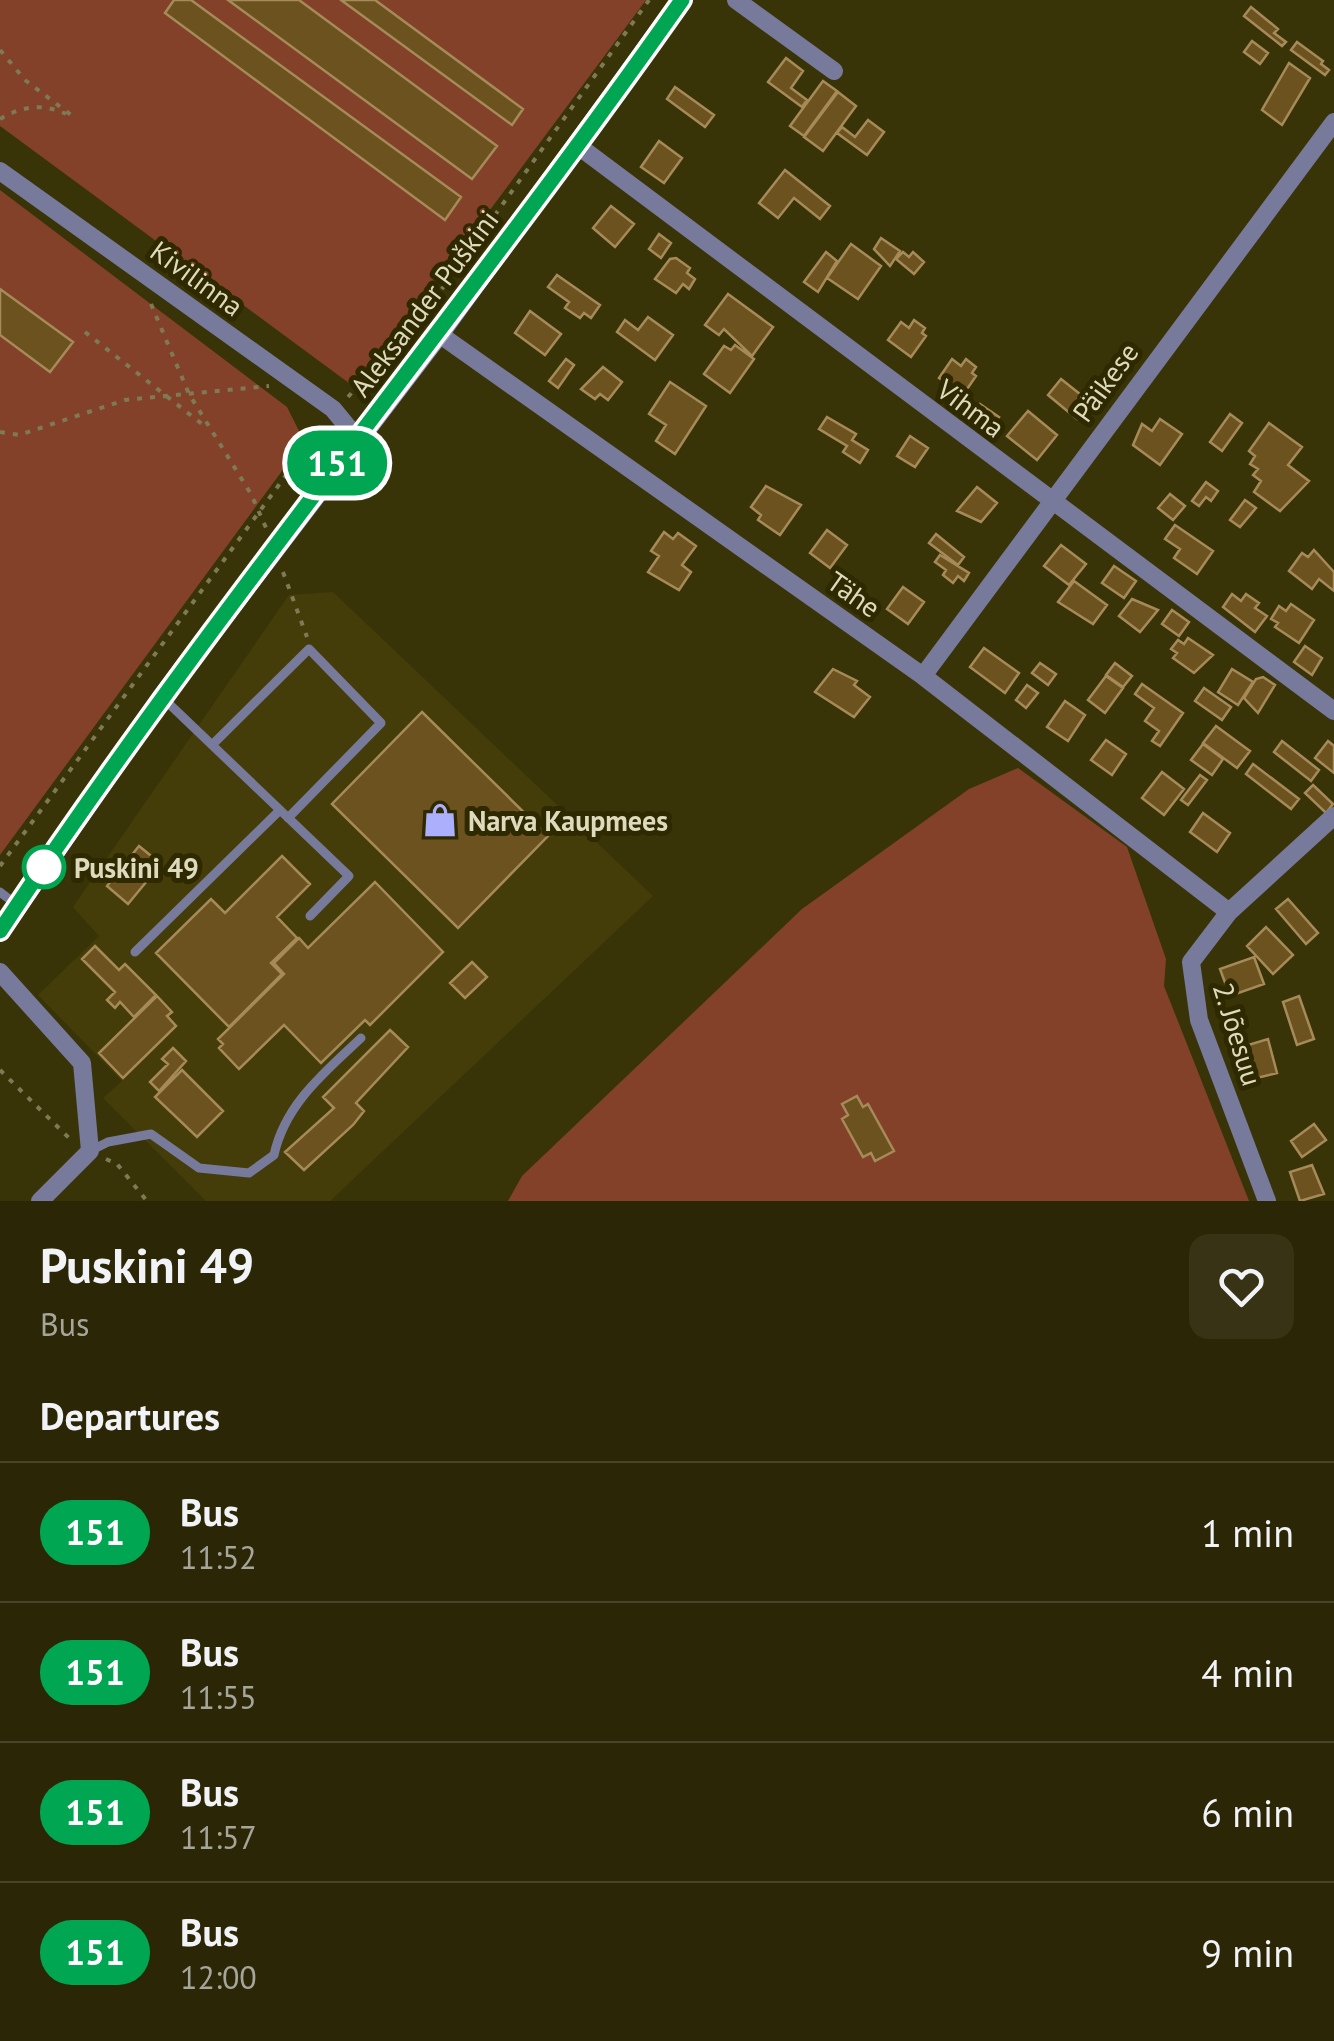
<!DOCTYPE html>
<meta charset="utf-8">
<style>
:root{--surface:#2b2706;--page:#373314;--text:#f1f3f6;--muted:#a6a59b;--line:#474428}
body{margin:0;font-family:"PT Sans",sans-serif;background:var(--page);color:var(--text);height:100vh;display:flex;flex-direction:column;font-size:38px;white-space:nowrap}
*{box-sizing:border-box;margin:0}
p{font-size:32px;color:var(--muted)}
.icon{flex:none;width:55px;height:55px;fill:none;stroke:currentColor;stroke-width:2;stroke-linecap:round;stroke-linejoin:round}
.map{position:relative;height:1201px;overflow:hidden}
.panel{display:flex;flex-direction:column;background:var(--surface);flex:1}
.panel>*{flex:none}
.badge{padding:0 20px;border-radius:32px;font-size:35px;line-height:65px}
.map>.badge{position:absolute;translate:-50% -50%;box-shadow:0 0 0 5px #fff}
h2{padding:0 40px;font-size:38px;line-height:90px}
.round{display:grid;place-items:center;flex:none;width:105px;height:105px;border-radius:20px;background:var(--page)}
.overview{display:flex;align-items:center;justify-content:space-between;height:170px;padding:0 40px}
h1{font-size:48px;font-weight:800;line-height:75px}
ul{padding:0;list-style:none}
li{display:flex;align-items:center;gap:30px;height:140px;padding:0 40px;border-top:2px solid var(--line)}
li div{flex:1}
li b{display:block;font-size:38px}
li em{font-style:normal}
li .badge{min-width:110px;font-weight:700;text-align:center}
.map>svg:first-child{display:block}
.built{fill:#443d09}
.green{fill:#824128}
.building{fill:#6b521f;stroke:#a68a58;stroke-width:2.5}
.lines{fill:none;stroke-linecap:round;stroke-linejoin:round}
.path{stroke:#7f7a55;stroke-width:4;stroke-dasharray:5 8;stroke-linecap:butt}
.service{stroke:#777a9a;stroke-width:9}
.minor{stroke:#777a9a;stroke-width:18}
.secondary{stroke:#9ea1d4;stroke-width:20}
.line-casing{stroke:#fff;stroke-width:22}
.line{stroke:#00a651;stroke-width:15}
.stop-dot{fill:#fff;stroke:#00a651;stroke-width:5}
.labels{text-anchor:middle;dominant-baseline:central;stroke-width:10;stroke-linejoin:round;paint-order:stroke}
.street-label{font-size:28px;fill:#dedabe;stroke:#2f2900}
.poi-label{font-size:28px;font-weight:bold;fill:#dedabe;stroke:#2f2900;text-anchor:start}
.stop-label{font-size:28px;font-weight:bold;fill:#dedabe;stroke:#2f2900;text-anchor:start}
</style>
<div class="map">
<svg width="1334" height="1201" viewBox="0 0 1334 1201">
<rect width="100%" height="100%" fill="#393408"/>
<path class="built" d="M333,592L653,896L330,1201H206L103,1098L122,1081L38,995L99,936L73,907L289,595Z"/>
<path class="green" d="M0,0H646L357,389L0,126Z
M0,190L287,407L304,441L0,855Z
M1018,768L1127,847L1166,959L1164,986L1249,1201H508L522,1176L802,909L969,789Z"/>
<path class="building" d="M174,0H191L461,197L445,220L165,13Z
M228,0H299L497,146L472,179Z
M341,0H375L523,109L512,125Z
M1251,7L1278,29L1274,33L1286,42L1282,46L1244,16Z
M1252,41L1268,53L1260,64L1244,52Z
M1297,42L1323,61L1321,64L1329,70L1325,75L1291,50Z
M786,58L803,71L791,88L807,100L802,107L768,82Z
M1289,63L1310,78L1282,125L1262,110Z
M823,81L837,91L804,136L790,126Z
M675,87L714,115L705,127L667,99Z
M838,92L856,106L823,151L804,137Z
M868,120L884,132L867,155L837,133L842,127L855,137Z
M659,141L682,158L664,183L641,167Z
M785,170L830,206L820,219L794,198L778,218L759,203Z
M611,206L634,224L615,247L593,228Z
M659,234L671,243L661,258L649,249Z
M881,238L900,251L890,266L874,249Z
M851,244L881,266L858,299L827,278Z
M826,252L837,261L818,292L804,282Z
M903,252L909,257L913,252L924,262L914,274L896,259Z
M676,258L690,268L687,273L695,279L689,289L683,284L676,293L655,279L670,259Z
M557,275L600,305L591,318L584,313L580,318L565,308L569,302L548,287Z
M0,289L73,342L50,372L0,335Z
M728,294L773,327L752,356L724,329L719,335L705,325Z
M530,311L561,334L545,355L515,333Z
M648,317L673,335L655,360L617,332L625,320L638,330Z
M914,320L925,328L922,333L926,336L911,357L888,340L901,322L909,328Z
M735,345L754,359L730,393L704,374L724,346L731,350Z
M566,359L574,365L558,388L549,381Z
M952,359L961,366L966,359L976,367L972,373L976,376L963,395L939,378Z
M603,367L622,382L608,400L600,394L595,399L581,389Z
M1061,379L1090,402L1077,419L1048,395Z
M670,382L706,406L675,454L656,441L666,425L649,414Z
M980,404L999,417L988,432L970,419Z
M1028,411L1057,435L1037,460L1007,436Z
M1230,414L1242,423L1222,451L1210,442Z
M827,417L856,434L852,440L868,450L860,463L843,452L847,446L819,429Z
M1160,419L1182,434L1160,465L1133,445L1142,424L1152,431Z
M1269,423L1302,447L1288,465L1309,481L1280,511L1254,492L1261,481L1253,475L1258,469L1250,464L1255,456L1249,451Z
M910,436L928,448L915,467L897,456Z
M1206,482L1218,491L1211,501L1206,497L1199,506L1192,501Z
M766,486L801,505L780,535L758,520L761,515L751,507Z
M977,487L997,503L981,522L957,511Z
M1170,494L1185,506L1173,520L1158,508Z
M1245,500L1256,508L1240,527L1230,520Z
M1175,525L1213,551L1197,574L1174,558L1180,549L1165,539Z
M827,530L847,545L830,568L810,553Z
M664,532L673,539L678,533L696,546L682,565L691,572L679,590L648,572L659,556L651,551Z
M936,534L964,557L958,565L929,543Z
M1061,545L1086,564L1069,585L1044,566Z
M1314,550L1334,572V591L1319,579L1312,589L1289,571L1302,553L1308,557Z
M940,555L969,573L964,581L958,576L953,583L943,575L946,570L935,562Z
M1114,566L1136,581L1124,598L1102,583Z
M1074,581L1107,605L1093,624L1058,602Z
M903,587L924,602L908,624L887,609Z
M1232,594L1241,601L1246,594L1259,603L1255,608L1267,616L1255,632L1223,607Z
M1132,599L1158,610L1140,632L1119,616Z
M1291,604L1314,620L1299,643L1275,627L1278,623L1271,619L1279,606L1286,611Z
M1172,610L1189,622L1179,636L1162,624Z
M1188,638L1213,655L1194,673L1173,658L1177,653L1171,649L1178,640L1184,644Z
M1305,646L1322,658L1312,675L1294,662Z
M984,648L1019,673L1005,693L970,667Z
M1040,663L1056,674L1048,685L1032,673Z
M1115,663L1132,676L1123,687L1106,675Z
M833,669L857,681L854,685L870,697L854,717L815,692Z
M1232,669L1253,682L1238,705L1218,692Z
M1106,676L1123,688L1105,713L1088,700Z
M1263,677L1275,685L1258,713L1244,698L1256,679Z
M1142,684L1183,713L1160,746L1152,741L1159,731L1145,721L1154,708L1135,694Z
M1027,685L1038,693L1026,708L1016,700Z
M1204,688L1231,707L1222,720L1195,701Z
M1065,701L1085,715L1068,741L1047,727Z
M422,712L548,836L458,928L332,804Z
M1216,726L1250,751L1237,768L1203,743Z
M1106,740L1126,754L1112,775L1091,760Z
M1282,741L1319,770L1311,781L1274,752Z
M1328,741L1334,746V773L1315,758Z
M1203,744L1223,759L1212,775L1191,760Z
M1253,764L1299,799L1291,809L1246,774Z
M1162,772L1184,789L1164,815L1142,798Z
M1200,775L1207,780L1188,805L1181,800Z
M1313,785L1333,804L1326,813L1305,793Z
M1203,813L1230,833L1217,852L1190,832Z
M139,846L161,864L128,904L107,886Z
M282,856L310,884L277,917L297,938L271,963L282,974L229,1027L156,953L211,899L225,913Z
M375,882L443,952L370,1025L365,1020L321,1063L284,1025L239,1069L219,1048L223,1044L218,1039L284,974L274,963L299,938L308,948Z
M1288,899L1318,933L1306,944L1276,909Z
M1266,927L1293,955L1273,974L1247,946Z
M95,946L119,970L125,964L156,995L134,1017L120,1002L115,1008L107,1000L115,992L82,959Z
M1254,957L1264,984L1230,996L1220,969Z
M472,962L487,977L465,998L450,983Z
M157,996L172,1012L167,1016L176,1026L123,1078L99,1053Z
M1299,996L1314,1039L1297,1045L1283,1002Z
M390,1030L408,1047L356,1103L364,1111L353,1125L304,1170L285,1152L334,1108L323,1097Z
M1268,1039L1277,1073L1257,1078L1248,1045Z
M173,1048L186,1061L159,1091L150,1082L168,1064L162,1059Z
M182,1070L223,1111L197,1137L155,1097Z
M857,1096L863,1107L868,1104L894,1151L875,1161L871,1153L863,1157L842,1119L848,1115L842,1104Z
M1314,1124L1326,1140L1302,1157L1291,1141Z
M1312,1165L1324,1194L1300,1201L1290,1172Z"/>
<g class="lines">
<path class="path" d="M0,50L25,80L75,118
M0,119C22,106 43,103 66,114
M151,304L189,394L251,494L267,530
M85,332L207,428
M348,397L434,300L649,0
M0,432L19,435L125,400L269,386
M283,572L307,637
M0,866L322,426
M0,1070L71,1140
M106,1159L117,1164L147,1201"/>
<path class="service" d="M164,699L349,876L310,916
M212,745L309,649L381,723L288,818
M0,892L17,905
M135,952L280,810
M90,1151L108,1142L151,1134L199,1168L249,1173L274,1155C285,1104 325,1072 361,1038"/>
<path class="minor" d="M736,0L834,71
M577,145L1334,711
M0,171L333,409L356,437
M439,334L923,676L1229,912
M923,676L1334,122
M0,972L82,1063L90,1151L40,1201
M1267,1201L1199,1020L1191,962L1229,912L1334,816"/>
<path class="secondary" d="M0,931L162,697L439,334L682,0"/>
</g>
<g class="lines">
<g class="line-casing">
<path id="line" d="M0,931C213,610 461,315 682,0"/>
</g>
<use href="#line" class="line"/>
</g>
<defs>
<g id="shop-bare" transform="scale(2.7)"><path d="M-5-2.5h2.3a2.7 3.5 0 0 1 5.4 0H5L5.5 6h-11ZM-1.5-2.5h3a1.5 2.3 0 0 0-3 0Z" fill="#acaffb" stroke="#2f2900" stroke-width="2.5" paint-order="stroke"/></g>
</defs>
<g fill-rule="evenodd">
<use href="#shop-bare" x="440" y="820"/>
</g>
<circle class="stop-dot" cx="44" cy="867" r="20"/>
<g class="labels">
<g class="street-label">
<text transform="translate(197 278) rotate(36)">Kivilinna</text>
<text transform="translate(424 303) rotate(-53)">Aleksander Puškini</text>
<text transform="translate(1105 382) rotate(-54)">Päikese</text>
<text transform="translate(971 408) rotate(37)">Vihma</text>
<text transform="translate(854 594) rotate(35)">Tähe</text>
<text transform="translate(1238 1034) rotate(73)">2. Jõesuu</text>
</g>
<g class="poi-label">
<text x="468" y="820">Narva Kaupmees</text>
</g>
<g class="stop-label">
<text x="74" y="867">Puskini 49</text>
</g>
</g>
</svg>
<b class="badge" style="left:337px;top:463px;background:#00a651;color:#fff">151</b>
</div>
<section class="panel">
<div class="overview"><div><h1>Puskini 49</h1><p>Bus</p></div><a class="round"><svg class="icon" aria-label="heart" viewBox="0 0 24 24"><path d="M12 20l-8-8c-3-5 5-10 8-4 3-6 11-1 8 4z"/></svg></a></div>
<h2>Departures</h2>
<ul>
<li><span class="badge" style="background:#00a651;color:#fff">151</span><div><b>Bus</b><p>11:52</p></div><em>1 min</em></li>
<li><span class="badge" style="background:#00a651;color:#fff">151</span><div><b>Bus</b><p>11:55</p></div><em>4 min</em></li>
<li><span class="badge" style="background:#00a651;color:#fff">151</span><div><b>Bus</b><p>11:57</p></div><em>6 min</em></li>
<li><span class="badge" style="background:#00a651;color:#fff">151</span><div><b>Bus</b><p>12:00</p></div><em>9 min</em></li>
</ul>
</section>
